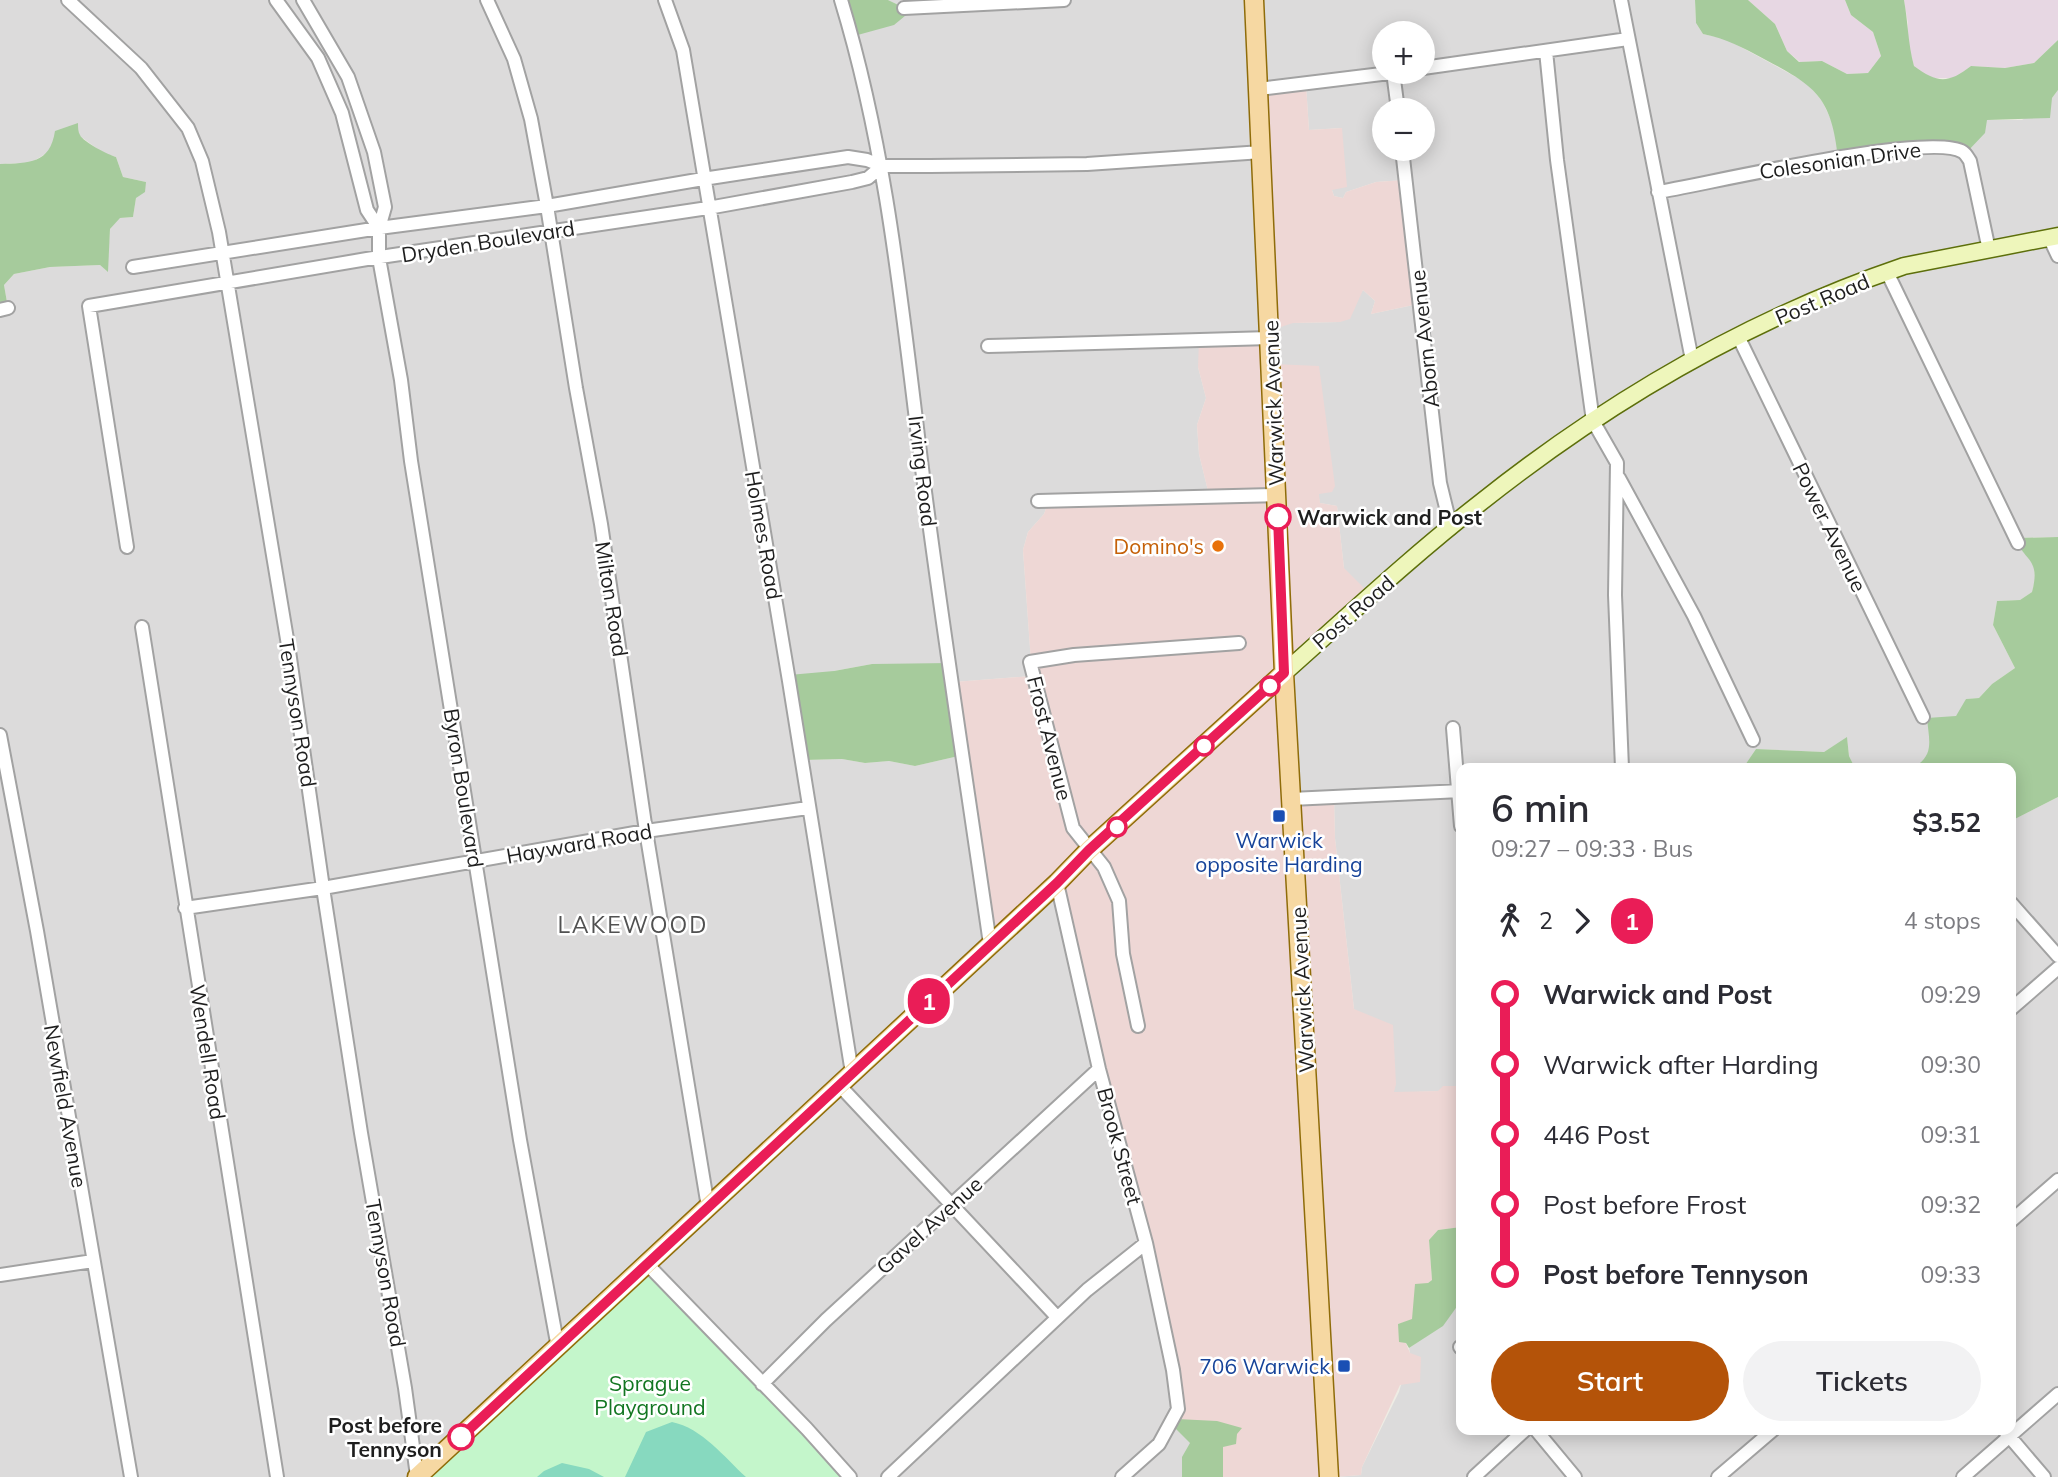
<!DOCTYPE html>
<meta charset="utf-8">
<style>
:root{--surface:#fff;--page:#f2f2f3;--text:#2b2b33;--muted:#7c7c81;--accent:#b45309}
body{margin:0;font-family:Mulish,sans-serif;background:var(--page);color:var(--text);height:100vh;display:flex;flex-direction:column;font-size:26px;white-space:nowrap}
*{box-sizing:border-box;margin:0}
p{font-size:23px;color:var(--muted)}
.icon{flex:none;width:38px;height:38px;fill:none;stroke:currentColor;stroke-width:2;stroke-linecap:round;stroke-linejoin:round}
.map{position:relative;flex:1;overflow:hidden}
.side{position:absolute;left:1456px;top:763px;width:560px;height:672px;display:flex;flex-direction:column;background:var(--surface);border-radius:14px;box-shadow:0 4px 18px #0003}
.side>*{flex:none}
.badge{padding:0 14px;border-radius:23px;font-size:24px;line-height:46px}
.controls{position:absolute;left:1372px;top:21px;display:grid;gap:14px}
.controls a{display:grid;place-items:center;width:63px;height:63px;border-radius:50%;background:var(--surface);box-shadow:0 4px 18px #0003;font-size:35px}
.map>.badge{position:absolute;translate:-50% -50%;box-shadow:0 0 0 4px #fff}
.legs{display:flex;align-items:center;gap:10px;height:77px;padding:0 35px;font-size:23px}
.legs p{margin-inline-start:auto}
.head{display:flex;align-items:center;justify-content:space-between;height:119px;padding:0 35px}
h1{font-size:38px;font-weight:600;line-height:52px}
.action{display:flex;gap:14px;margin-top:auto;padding:14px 35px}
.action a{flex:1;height:80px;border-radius:42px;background:var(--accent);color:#fff;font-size:28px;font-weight:600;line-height:80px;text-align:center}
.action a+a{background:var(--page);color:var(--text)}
ul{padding:0 35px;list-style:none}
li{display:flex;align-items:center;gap:24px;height:70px;font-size:26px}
li i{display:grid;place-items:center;width:10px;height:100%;margin:0 9px;background:currentColor}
li i::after{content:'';width:18px;height:18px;margin:-9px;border:5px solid;border-radius:50%;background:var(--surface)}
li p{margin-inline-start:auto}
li:first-child i{background:linear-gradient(#0000 50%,currentColor 0)}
li:last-child i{background:linear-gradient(currentColor 50%,#0000 0)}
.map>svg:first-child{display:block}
.residential{fill:#dcdbdb;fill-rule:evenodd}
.commercial{fill:#eed7d5}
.industrial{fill:#e7d7e3}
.forest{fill:#a6cb9c}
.park{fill:#c4f6cb}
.pitch{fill:#87d9bf}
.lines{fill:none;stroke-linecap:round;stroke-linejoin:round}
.minor-casing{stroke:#a2a2a2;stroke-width:16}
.secondary-casing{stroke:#5d6f0b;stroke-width:19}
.primary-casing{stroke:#8f6c09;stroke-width:21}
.minor{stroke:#fff;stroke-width:12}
.secondary{stroke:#eef6bb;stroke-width:16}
.primary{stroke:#f6d8a2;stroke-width:18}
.line-1-casing{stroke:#fff;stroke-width:16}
.line-1{stroke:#ea1d57;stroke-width:10}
.stop-1-dot{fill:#fff;stroke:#ea1d57;stroke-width:3.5}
.food-dot{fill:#e8710a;stroke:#fff;stroke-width:2.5}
.transit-dot{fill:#1a4fb4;stroke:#fff;stroke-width:2.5}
.labels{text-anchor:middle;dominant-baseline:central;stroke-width:5;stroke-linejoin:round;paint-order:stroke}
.street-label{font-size:21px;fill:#1e1e1e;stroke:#fff}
.stop-label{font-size:21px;font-weight:bold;fill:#1e1e1e;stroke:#fff;text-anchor:start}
.food-label{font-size:21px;fill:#c56008;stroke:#fff;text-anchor:end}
.transit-label{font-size:21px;fill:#164399;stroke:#fff}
.park-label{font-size:21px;fill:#127621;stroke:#fff}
.neighbourhood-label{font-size:23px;letter-spacing:2px;fill:#515151;stroke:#fff}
</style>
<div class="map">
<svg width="2058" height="1477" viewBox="0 0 2058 1477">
<rect width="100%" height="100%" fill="#eeece4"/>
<path class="residential" d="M0,0H842L911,11L888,0H1695L1696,23L1703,34L1726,39L1807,83L1822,101L1835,128L1838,156L1987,120H2022L2052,98L2058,90V537L2019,538L2018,543L2034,564L2035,580L2032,592L2020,600L1997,601L1993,625L2015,668L1992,684L1979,698L1966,699L1963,707L1929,751L1924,762L1913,768H1855L1849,756L1847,738L1824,752L1756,749L1743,768H1461V1086L1444,1087L1439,1091L1393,1093L1354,1009L1335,838L1334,797H1292L1285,689L1344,568L1337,506L1320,503L1318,494L1198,367L1206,398L1197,425L1199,454L1209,495L1049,500L1044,514L1028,532L1023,550L1032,676L954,682L872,664L834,671L804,760L842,759L865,763L889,761L915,766L963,755L1054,885L1199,1451L1195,1477H0V315L8,308L4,285L14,274L50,267L100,265L107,271L110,229L119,218L133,217L136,198L146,182L123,177L116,157L103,153L80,136L53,146L47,153L30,163L0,164ZM1384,33H1423V72H1384ZM1306,85L1309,130L1342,128L1332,190L1334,196L1343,198L1346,192L1376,182L1405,180L1418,304L1371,314L1375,301L1363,290L1340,322L1293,323ZM1384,110H1423V149H1384Z
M2058,797V1477H1335L1361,1475L1362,1467L1399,1392L1410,1353L1409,1348L1443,1325L1461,1301V1430H2011V821Z"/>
<path class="commercial" d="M1306,84L1309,130L1342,128L1347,187L1332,190L1334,196L1343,198L1346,192L1376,182L1404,180L1418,304L1371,314L1375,301L1363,290L1350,319L1340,322L1293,323L1275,329L1260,88Z
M1268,337L1273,364L1319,366L1335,486L1332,492L1319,494L1320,503L1337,506L1344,568L1370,594L1284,672L1292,797H1334L1335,838L1354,1009L1393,1025L1396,1084L1394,1092L1438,1091L1443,1086H1461V1227L1438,1230L1429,1240L1432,1280L1428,1283L1412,1320L1398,1324L1410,1353L1421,1357L1420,1382L1400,1385L1362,1467L1361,1475L1335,1477H1223V1447L1241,1428L1177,1419L1182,1408L1057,884L992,941L954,682L1032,676L1023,550L1028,532L1044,514L1049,500L1209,495L1199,454L1197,425L1206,398L1198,367L1199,340Z"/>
<path class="industrial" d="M1748,0H1845L1851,15L1873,32L1881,56L1868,73L1847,74L1822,61L1800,62L1787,51L1775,24Z
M1904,0H2058V40L2034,63L2005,68L1971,66L1955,78H1930L1914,66L1907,40L1908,23Z"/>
<path class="forest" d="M842,0H888L911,11L894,25L854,36Z
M1695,0H1748L1775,24L1787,51L1799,62L1822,61L1847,74L1868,73L1881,56L1873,32L1851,15L1845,0H1904C1908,22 1908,44 1914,66C1937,83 1948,84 1971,66L2005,68L2034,63L2058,40V90L2052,98L2050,118L1987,120L1985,133L1966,153L1953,147L1838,157C1831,96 1815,86 1764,59C1742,47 1727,39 1703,34L1696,23Z
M78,123C78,127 78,132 80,135C83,142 109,155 116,157L123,177L146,182L145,192L136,198L133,217L120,218L110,229L108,272L100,265L50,267L14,274L4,285L8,308L0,315V164C29,163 50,164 55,131Z
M2058,537V797L2011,821V768H1913C1935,755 1929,741 1927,718L1956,716L1966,699L1979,698L1992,684L2015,668L1993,625L1997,601L2020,600L2032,592C2042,555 2020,561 2018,538Z
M950,663L963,755L915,766L889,761L865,763L842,759L804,760L789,675L834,671L872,664Z
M1847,737L1849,756L1855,768H1743L1756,749L1824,752Z
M1461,1227V1301L1443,1326L1409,1348L1406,1343L1399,1342L1398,1324L1412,1319L1415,1284L1428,1283L1432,1280L1429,1240L1438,1230Z
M1177,1419L1217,1421L1242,1428L1237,1434L1236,1444L1223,1447V1477H1182V1457L1190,1443L1171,1424Z"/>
<path class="park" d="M645,1265L851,1477H415Z"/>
<path class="pitch" d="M672,1422C702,1428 724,1457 746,1477H625L646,1432Z
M562,1463L589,1469L604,1477H537L544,1471Z"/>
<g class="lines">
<g class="minor-casing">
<path id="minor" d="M68,0L141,68L188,128L202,161L219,232L289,651L323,888L361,1133L405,1388L417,1476
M276,0L318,58L342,113L367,210L379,228
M303,0L348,77L374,152L385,207L379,228V258L401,380L411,461L520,1140L558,1348
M487,0L514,59L531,119L547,206L576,388L601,524L646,831L708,1207
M665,0L683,50L789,681L852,1073
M841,0C889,157 903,321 924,484C944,638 968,791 990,944
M1621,0L1692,360
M904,8L1064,0
M1546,51L1557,160L1593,421L1617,463L1615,595L1622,768
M1423,68L1628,39
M1393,72L1398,110
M1259,89L1398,72
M1402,149L1440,483L1451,528
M1658,192C1707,184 1931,131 1963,152C1966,154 1968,158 1970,161L1989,250
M2049,237L2058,256
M133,267L379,228L547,206L703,179L848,157L867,160L882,166H930L1087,164L1262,152
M1887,272L2018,543
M0,310L8,308
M1738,336L1923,717
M988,346L1270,338
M1619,478L1694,616L1753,740
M1038,501L1277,495
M127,547L89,306L367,259L708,208L852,182L868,178L882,166
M142,627L277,1477
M1453,728L1461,826
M0,735L37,931L131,1477
M1291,799L1461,791
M1057,883L1099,1069L1146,1243L1173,1370L1178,1409L1159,1444L1122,1477
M2011,903L2058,956
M185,908L323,888L646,831L808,808
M2011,1009L2058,968
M1138,1026L1123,954L1119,901L1104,867L1073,828L1030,662L1074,655L1239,643
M840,1086L1057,1317
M2011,1221L2058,1180
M647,1264L807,1429L850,1477
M0,1275L93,1261
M1460,1347L1461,1348
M762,1384L826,1320L1099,1069
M1536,1430L1575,1477
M2004,1430L2044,1477
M888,1477L1087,1290L1146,1243
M1474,1477L1525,1430
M1718,1477L1773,1430
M1963,1477L2058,1394"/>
</g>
<g class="secondary-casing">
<path id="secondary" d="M1284,673C1348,616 1412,556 1480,503C1607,402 1751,318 1904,266L2058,236"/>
</g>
<g class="primary-casing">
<path id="primary" d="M1254,0L1284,673L1329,1477
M417,1477L1057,883L1089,850L1284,673"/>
</g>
<use href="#minor" class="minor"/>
<use href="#secondary" class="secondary"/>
<use href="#primary" class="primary"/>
</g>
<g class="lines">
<g class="line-1-casing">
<path id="line-1" d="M461,1437L1057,883L1089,850L1284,673L1278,517"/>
</g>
<use href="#line-1" class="line-1"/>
</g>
<g class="stop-1-dot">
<circle cx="1278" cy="517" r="12"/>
<circle cx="1270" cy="686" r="9"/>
<circle cx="1204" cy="746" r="9"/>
<circle cx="1117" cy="827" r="9"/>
<circle cx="461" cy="1437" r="12"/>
</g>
<circle class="food-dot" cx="1218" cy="546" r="7"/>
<g class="transit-dot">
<rect x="1272" y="809" width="14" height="14" rx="3.5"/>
<rect x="1337" y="1359" width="14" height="14" rx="3.5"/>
</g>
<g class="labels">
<g class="street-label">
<text transform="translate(1840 160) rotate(-8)">Colesonian Drive</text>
<text transform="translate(488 241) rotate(-9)">Dryden Boulevard</text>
<text transform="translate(1822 299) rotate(-23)">Post Road</text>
<text transform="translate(1424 339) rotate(-96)">Aborn Avenue</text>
<text transform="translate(1273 403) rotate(-92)">Warwick Avenue</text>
<text transform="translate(923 471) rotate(83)">Irving Road</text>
<text transform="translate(1830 527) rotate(64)">Power Avenue</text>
<text transform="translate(764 535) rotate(80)">Holmes Road</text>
<text transform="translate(612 599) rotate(81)">Milton Road</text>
<text transform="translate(1353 612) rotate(-41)">Post Road</text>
<text transform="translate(298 713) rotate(81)">Tennyson Road</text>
<text transform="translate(1050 738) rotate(76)">Frost Avenue</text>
<text transform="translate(464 788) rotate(81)">Byron Boulevard</text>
<text transform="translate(579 843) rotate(-10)">Hayward Road</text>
<text transform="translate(1302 990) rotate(-93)">Warwick Avenue</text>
<text transform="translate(208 1052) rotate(81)">Wendell Road</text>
<text transform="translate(66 1106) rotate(80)">Newfield Avenue</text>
<text transform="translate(1120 1146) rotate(75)">Brook Street</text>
<text transform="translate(929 1225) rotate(-42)">Gavel Avenue</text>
<text transform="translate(386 1273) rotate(80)">Tennyson Road</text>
</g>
<g class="stop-label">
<text x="1297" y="517">Warwick and Post</text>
<text x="442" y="1425" text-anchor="end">Post before<tspan x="442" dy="24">Tennyson</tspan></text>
</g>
<g class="food-label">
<text x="1204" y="546">Domino's</text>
</g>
<g class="transit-label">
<text x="1279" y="840">Warwick<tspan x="1279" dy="24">opposite Harding</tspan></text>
<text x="1330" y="1366" text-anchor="end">706 Warwick</text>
</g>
<g class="park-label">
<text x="650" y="1383">Sprague<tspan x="650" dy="24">Playground</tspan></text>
</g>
<g class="neighbourhood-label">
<text x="633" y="924">LAKEWOOD</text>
</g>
</g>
</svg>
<div class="controls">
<a>+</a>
<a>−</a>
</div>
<b class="badge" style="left:929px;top:1001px;background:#ea1d57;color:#fff">1</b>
<section class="side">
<div class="head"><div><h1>6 min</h1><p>09:27 – 09:33 · Bus</p></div><b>$3.52</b></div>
<div class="legs"><svg class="icon" aria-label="walk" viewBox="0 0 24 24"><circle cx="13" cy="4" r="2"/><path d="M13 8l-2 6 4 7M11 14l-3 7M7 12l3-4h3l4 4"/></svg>2<svg class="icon" aria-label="forward" viewBox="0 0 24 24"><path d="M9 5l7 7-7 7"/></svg><b class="badge" style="background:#ea1d57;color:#fff">1</b><p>4 stops</p></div>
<ul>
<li><i style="color:#ea1d57"></i><b>Warwick and Post</b><p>09:29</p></li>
<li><i style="color:#ea1d57"></i><span>Warwick after Harding</span><p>09:30</p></li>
<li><i style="color:#ea1d57"></i><span>446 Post</span><p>09:31</p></li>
<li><i style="color:#ea1d57"></i><span>Post before Frost</span><p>09:32</p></li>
<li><i style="color:#ea1d57"></i><b>Post before Tennyson</b><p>09:33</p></li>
</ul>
<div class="action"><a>Start</a><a>Tickets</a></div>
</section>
</div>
